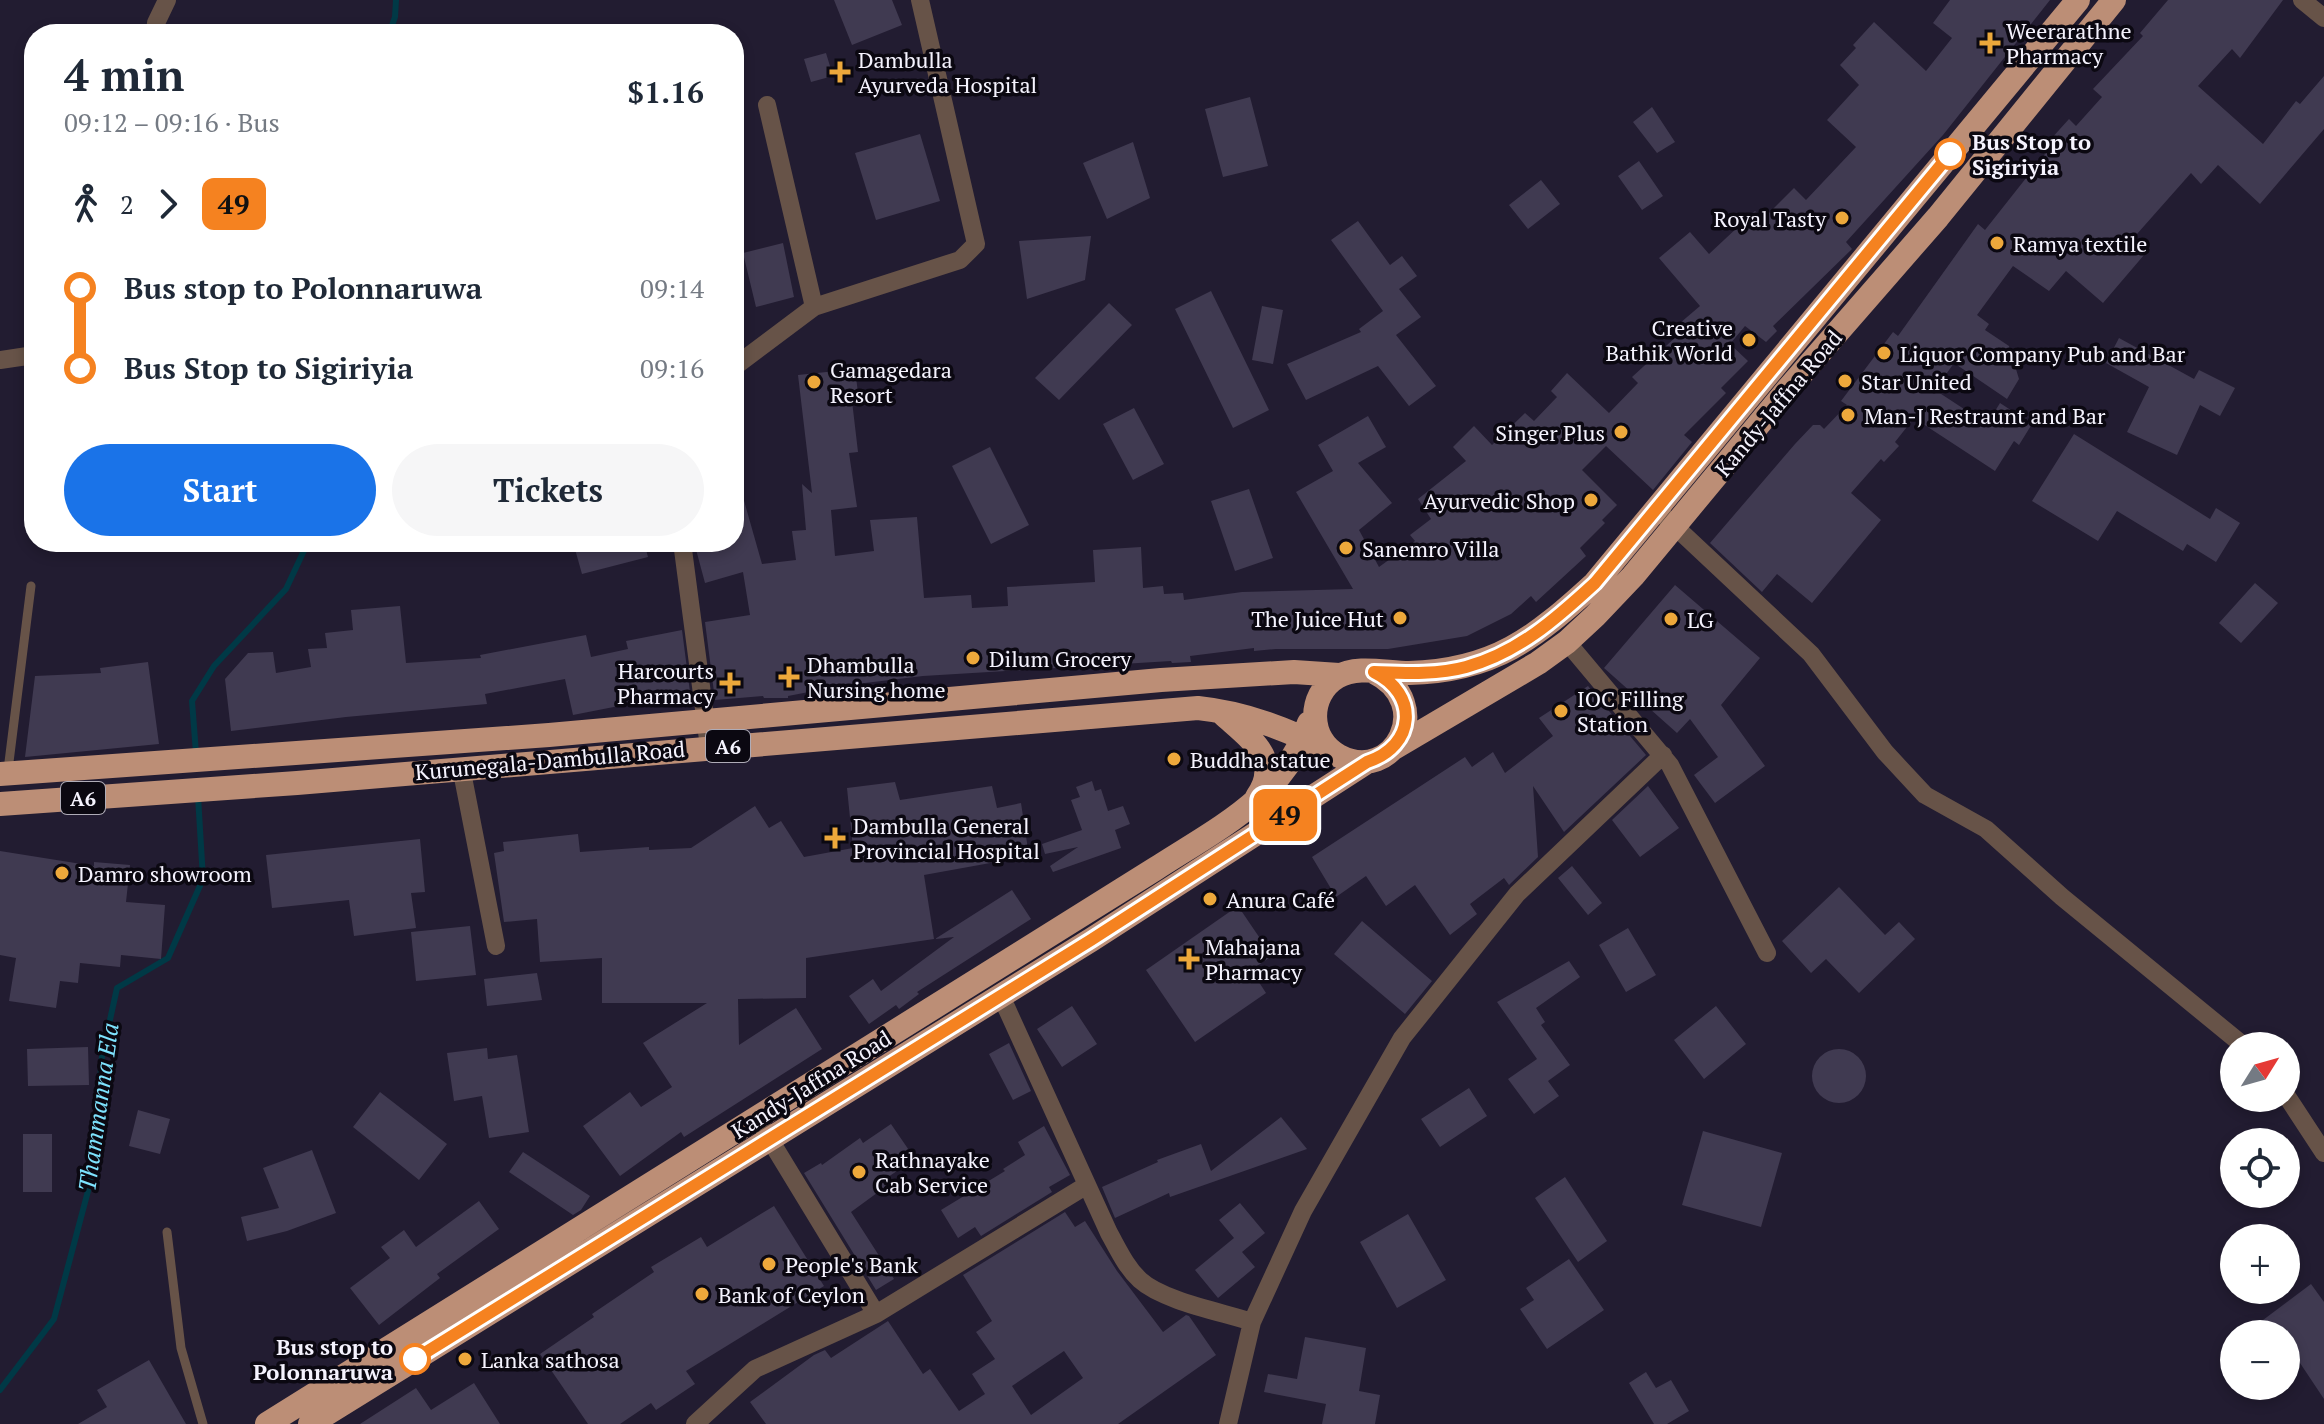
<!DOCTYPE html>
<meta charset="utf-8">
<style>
:root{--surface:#fff;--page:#f6f6f7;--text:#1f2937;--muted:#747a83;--accent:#1a73e8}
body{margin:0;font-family:"PT Serif",serif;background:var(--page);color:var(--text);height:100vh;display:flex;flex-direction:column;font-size:30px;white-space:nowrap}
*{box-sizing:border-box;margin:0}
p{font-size:26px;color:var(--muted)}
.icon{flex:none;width:44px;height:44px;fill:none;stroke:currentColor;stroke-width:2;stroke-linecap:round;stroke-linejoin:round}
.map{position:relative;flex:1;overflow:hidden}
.panel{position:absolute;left:24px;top:24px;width:720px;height:528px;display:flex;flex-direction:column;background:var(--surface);border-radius:32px;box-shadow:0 4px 12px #0003}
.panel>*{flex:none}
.badge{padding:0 16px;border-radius:12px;font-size:28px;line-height:52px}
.needle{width:52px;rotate:53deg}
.fabs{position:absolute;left:2220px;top:1032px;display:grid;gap:16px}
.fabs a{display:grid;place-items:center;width:80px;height:80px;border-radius:50%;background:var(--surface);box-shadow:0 4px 12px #0003;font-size:40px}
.map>.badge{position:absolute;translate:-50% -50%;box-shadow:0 0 0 4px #fff}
.legs{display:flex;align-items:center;gap:12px;height:88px;padding:0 40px;font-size:26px}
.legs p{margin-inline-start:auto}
.headline{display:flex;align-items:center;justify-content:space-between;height:136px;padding:0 40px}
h1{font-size:44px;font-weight:800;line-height:60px}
.primary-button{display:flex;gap:16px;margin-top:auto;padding:16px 40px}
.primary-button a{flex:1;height:92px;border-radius:48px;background:var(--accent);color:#fff;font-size:32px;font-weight:800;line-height:92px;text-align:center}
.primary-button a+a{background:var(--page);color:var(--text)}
ul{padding:0 40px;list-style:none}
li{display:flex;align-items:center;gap:28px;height:80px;font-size:30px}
li i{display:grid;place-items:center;width:12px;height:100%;margin:0 10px;background:currentColor}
li i::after{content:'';width:20px;height:20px;margin:-10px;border:6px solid;border-radius:50%;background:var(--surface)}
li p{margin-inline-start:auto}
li:first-child i{background:linear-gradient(#0000 50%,currentColor 0)}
li:last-child i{background:linear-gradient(currentColor 50%,#0000 0)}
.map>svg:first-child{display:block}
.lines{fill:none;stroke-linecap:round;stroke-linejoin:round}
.stream{stroke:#003946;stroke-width:6}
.building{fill:#403a51;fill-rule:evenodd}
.service{stroke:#675348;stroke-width:9}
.minor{stroke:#675348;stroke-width:18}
.trunk{stroke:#bc8e76;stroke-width:24}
.line-1-casing{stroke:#fff;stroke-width:18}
.line-1{stroke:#f58220;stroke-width:12}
.poi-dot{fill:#eda83b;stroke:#0b0811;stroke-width:3}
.stop-1-dot{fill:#fff;stroke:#f58220;stroke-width:4}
.labels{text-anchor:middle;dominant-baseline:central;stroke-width:7;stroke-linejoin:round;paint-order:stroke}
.shield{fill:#0b0811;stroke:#afacb7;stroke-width:2}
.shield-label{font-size:20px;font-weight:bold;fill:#f5f3fe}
.poi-label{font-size:22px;fill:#f5f3fe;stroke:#0b0811;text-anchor:start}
.stop-label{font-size:22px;font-weight:bold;fill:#f5f3fe;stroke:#0b0811;text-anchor:start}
.street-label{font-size:22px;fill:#f5f3fe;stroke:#0b0811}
.water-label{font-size:24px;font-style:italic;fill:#7ee3fe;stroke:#0b0811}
</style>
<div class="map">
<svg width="2324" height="1424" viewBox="0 0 2324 1424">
<rect width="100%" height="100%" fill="#221c31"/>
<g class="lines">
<path class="stream" d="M389,34L395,17L396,0
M196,753L192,701L214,666L286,589L308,542
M0,1390L54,1319L92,1176L102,1056L117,988L168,958L203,879L198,796"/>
</g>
<path class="building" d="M834,0H892L902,25L852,45Z
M1950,0H2050L1943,135L1846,242L1852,249L1773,326L1777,331L1766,342L1745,326L1730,344L1748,361L1721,388L1726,393L1684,435L1692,442L1653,490L1606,446L1582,470L1617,505L1602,520L1605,523L1580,548L1586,556L1536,602L1531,596L1511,614L1467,636L1388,649H1276L1254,651V648L1190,656L1191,662L1172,663L1171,661L923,676L840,686L788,696V698H764L763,696L715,700L705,622L750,615L743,572L705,583L694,542H734V484L739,483L762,564L796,560L792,531L806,530L802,484L812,493L798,375L855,369L859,401H852L858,452L849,453L857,507L831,510L835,556L874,551L870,520L917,517L924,598L971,595L972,608L1008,606L1007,587L1095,582L1093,550L1141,547L1143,588L1163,586L1164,594L1183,593L1184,600L1242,592L1353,589L1296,492L1333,471L1318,445L1368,416L1386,447L1358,463L1392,503L1359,530L1379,567L1415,541L1410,535L1431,519L1418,499L1466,461L1453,447L1474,426L1492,445L1525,413L1534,421L1557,397L1551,391L1567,373L1609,413L1638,383L1632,377L1678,335L1673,329L1700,306L1659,258L1690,232L1709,254L1755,211L1763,219L1794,188L1806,200L1856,147L1827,120L1859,85L1840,65L1856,48L1853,45L1874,22L1926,71L1952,38L1933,23Z
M2168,0H2283L2240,58L2232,49L2198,86L2263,144L2296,101L2300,104L2324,76V129L2260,204L2218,165L2201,184L2191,173L2129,243L2144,255L2103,303L2066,271L2049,291L2013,266L1977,315L1989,324L1985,330L2009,346L2019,379L2007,399L1954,363L1935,390L1987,424L2000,403L2032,424L2019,445L2014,441L1995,471L1914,418L1895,442L1899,446L1884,462L1881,459L1851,493L1881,520L1812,603L1777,574L1762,592L1710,543L1795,444L1813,425H1820L1824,429L1847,405L1841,401L1893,332L1898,336L1978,224L1985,230L2045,154L2041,150L2069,119L2076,126L2102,97L2093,89L2143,36L2140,33Z
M826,53L833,76L811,82L804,59Z
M1250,97L1268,166L1223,177L1205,109Z
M1652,107L1675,142L1657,153L1633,122Z
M920,134L940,201L876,220L855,153Z
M1133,142L1150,198L1107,219L1083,163Z
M1639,161L1663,196L1642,210L1618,176Z
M1541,180L1560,204L1528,229L1509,205Z
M1358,221L1390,265L1402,256L1417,276L1399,289L1421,317L1396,335L1436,386L1409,406L1378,366L1306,400L1287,364L1361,332L1359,329L1383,311L1331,240Z
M1091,236L1085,280L1027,299L1019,241Z
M783,243L794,297L756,307L743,253Z
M1211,291L1269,410L1233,428L1175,309Z
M1109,303L1132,325L1059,400L1035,378Z
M1262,306L1283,310L1273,364L1252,360Z
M2119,338L2194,379L2199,370L2235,388L2220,416L2200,405L2177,455L2127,432L2149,387L2106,363Z
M1134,408L1164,464L1133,480L1103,424Z
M2074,434L2210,519L2216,508L2240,523L2216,562L2187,544L2183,551L2117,511L2098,541L2032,501Z
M990,447L1029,525L991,544L952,466Z
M1249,489L1273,558L1235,571L1211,501Z
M573,542H644L648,557L582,574Z
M2255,583L2278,603L2241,643L2219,623Z
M1675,585L1760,658L1721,705L1765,766L1715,803L1694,775L1718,757L1690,719L1677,733L1604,668Z
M400,606L406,663L481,658L480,655L586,635L591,657L628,649L626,641L682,630L690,692L573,715L565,679L485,694L487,704L346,717L231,731L225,679L248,653L273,652L276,673L311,667L308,649L327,648L325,633L353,630L351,610Z
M148,662L159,744L25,757L35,676L101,673L100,668Z
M1588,686L1646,755L1564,832L1533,786L1538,857L1509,885L1504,878L1470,904L1477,914L1450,935L1415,885L1386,906L1366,876L1336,897L1312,857L1465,757L1472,767L1493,752L1505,773L1553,736L1539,718Z
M1092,781L1095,791L1101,789L1108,811L1123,806L1130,824L1115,830L1121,848L1053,872L1050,866L1078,847L1045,854L1042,844L1082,830L1071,800L1080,797L1076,787Z
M895,782L900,800L992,786L997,808L1021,803L1029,856L924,875L934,939L806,958V998L738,999L739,1045L796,1008L822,1049L684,1137L681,1132L620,1176L583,1126L630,1092L641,1107L672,1087L643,1043L707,1003H602V958L540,962L537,919L504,922L494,853L504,851L503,842L578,834L580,852L649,847V850L691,848L755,806L769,828L781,821L804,857L853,848L847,788Z
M1648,786L1679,828L1640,857L1612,820Z
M420,839L425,892L411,893L416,928L354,936L349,900L272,908L266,855Z
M0,851L94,866V862L130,865L126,902L165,905L161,959L121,955L120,967L80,963L78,983L60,981L56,1008L9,1001L16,958L0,955Z
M1572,866L1602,903L1588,915L1558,878Z
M1839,887L1885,935L1899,922L1915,939L1859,993L1826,959L1811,973L1782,941Z
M1012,890L1031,919L917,992L919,994L899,1009L896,1005L869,1024L849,996L873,979L881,991L954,937L935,939Z
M1238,906L1272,956L1251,970L1266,993L1195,1042L1146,970Z
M1362,921L1432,981L1405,1014L1334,954Z
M470,926L476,975L416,981L411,932Z
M1628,928L1656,975L1626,992L1599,945Z
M1569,961L1580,977L1536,1008L1545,1022L1541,1025L1570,1065L1548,1081L1559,1096L1534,1114L1508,1079L1537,1059L1497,1002Z
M537,973L542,1000L487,1006L484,979Z
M1072,1006L1097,1044L1062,1067L1037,1029Z
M1716,1006L1746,1044L1704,1079L1674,1040Z
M1009,1043L1031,1091L1013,1100L989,1054Z
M88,1047L89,1085L28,1086L27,1049Z
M487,1048L488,1059L517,1055L529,1132L489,1138L482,1096L454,1101L447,1053Z
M1812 1076a27 27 0 1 1 54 0a27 27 0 1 1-54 0Z
M1469,1088L1487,1116L1440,1147L1421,1119Z
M380,1092L447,1144L419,1180L353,1127Z
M138,1110L170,1119L160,1154L129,1146Z
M1281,1117L1307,1149L1170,1197L1169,1193L1115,1218L1102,1187L1158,1162L1157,1160L1201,1144L1211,1171Z
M891,1124L915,1159L888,1177L892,1182L851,1212L894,1279L876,1290L804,1173L821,1163L822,1165L860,1138L863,1143Z
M1044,1126L1070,1175L1049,1187L1052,1192L981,1236L975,1227L958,1238L941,1210L1005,1171L1003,1169L1025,1155L1018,1142Z
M1703,1131L1782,1153L1761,1227L1682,1205Z
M23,1134H52V1192H23Z
M312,1150L336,1213L287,1231L247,1241L241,1217L279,1208L263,1168Z
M523,1152L590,1196L581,1210L573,1215L509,1172Z
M1565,1177L1607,1241L1578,1262L1535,1198Z
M479,1201L499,1229L437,1274L440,1278L379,1325L350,1288L390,1258L381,1247L404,1230L416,1247Z
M1240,1203L1265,1233L1242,1252L1255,1267L1218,1298L1195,1270L1234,1238L1219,1220Z
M774,1206L824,1286L686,1371L695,1384L656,1410L651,1403L620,1424H588L540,1354L594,1317L592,1314L654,1272L651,1267L701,1237L707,1247Z
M1065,1212L1075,1227L1085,1221L1117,1271L1163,1332L1186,1315L1189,1316L1216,1355L1118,1424H766L750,1402L814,1355L825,1350L831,1358L888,1321L923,1374L930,1369L959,1411L985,1394L972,1374L995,1359L976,1332L992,1321L963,1275ZM1064,1351L1083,1378L1031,1415L1012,1386Z
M1408,1214L1446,1280L1397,1308L1360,1242Z
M1569,1259L1604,1310L1547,1349L1520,1309L1534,1300L1526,1288Z
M2311,1284L2324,1302V1399L2296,1357L2286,1364V1334H2267L2259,1323Z
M1305,1337L1366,1348L1359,1391L1380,1395L1375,1424H1322L1326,1404L1264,1392L1268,1374L1297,1379Z
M149,1360L186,1424H78L107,1407L97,1390Z
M1646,1372L1656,1388L1671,1380L1689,1411L1667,1424H1654L1629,1383Z
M474,1383L500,1424H360L416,1388L431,1410Z"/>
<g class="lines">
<path class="service" d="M8,770L31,586
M167,1232L181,1348L203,1424"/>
<path class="minor" d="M2302,0L2324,18
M155,34L156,23L167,0
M767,105L814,307
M0,360L34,355
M734,367L814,307L960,260L976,244L920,0
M1666,518L1811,654L1885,752L1925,795L1986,829L2062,897L2244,1046
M682,542L709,747
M1567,642L1670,765L1767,953
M461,767L496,946
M1001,996L1109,1233C1118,1249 1126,1267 1140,1280C1163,1301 1222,1312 1252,1322
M2286,1095L2324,1153
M764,1130L876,1314
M695,1424L755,1369L876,1314L1087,1185
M1228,1424L1252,1322L1303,1211L1402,1038L1517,894L1663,755"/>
<path class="trunk" d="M1374,672C1437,703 1394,785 1339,756C1308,740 1307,695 1337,677C1357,665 1386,673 1409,673C1494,671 1535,638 1595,583L2078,0
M1223,714C1248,737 1284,760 1257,797
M1394,748L1538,663L1567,642L1595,616L1633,576L1788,389L1938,217L2114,0
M0,774L549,735L1161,680L1294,672L1339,675
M0,804L297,783L1198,708C1246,713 1289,730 1332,752
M267,1424L1155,869C1218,828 1283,798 1309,723
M310,1424L1091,940L1367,762"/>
</g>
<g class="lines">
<g class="line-1-casing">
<path id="line-1" d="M415,1359L1091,940L1367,762C1416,746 1419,694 1374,672C1403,673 1437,675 1466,667C1518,653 1557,618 1595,583L1950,154"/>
</g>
<use href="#line-1" class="line-1"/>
</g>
<g class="poi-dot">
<path d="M1986 31h8v8h8v8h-8v8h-8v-8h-8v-8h8z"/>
<path d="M836 60h8v8h8v8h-8v8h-8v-8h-8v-8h8z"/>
<circle cx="1842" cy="218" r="8"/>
<circle cx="1997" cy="243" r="8"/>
<circle cx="1749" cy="340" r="8"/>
<circle cx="1884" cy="353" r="8"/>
<circle cx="1845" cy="381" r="8"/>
<circle cx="814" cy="382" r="8"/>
<circle cx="1848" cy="415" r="8"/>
<circle cx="1621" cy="432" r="8"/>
<circle cx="1591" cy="500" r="8"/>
<circle cx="1346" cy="548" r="8"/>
<circle cx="1400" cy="618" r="8"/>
<circle cx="1671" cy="619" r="8"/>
<circle cx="973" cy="658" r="8"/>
<path d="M785 665h8v8h8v8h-8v8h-8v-8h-8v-8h8z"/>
<path d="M726 671h8v8h8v8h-8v8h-8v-8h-8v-8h8z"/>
<circle cx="1561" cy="711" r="8"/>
<circle cx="1174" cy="759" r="8"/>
<path d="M831 826h8v8h8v8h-8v8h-8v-8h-8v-8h8z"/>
<circle cx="62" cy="873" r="8"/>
<circle cx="1210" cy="899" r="8"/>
<path d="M1185 947h8v8h8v8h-8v8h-8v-8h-8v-8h8z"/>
<circle cx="859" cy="1172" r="8"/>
<circle cx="769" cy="1264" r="8"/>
<circle cx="702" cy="1294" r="8"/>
<circle cx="465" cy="1359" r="8"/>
</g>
<g class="stop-1-dot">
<circle cx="1950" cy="154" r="14"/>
<circle cx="415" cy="1359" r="14"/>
</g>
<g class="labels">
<g class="shield">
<rect x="706" y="730" width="44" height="32" rx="6"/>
<rect x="61" y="782" width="44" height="32" rx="6"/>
</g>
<g class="shield-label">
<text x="728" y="746">A6</text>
<text x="83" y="798">A6</text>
</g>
<g class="poi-label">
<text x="2006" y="30">Weerarathne<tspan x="2006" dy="25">Pharmacy</tspan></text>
<text x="858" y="59">Dambulla<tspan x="858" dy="25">Ayurveda Hospital</tspan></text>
<text x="1826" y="218" text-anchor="end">Royal Tasty</text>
<text x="2013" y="243">Ramya textile</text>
<text x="1733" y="327" text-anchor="end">Creative<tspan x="1733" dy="25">Bathik World</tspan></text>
<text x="1900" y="353">Liquor Company Pub and Bar</text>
<text x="830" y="369">Gamagedara<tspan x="830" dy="25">Resort</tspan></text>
<text x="1861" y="381">Star United</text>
<text x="1864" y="415">Man-J Restraunt and Bar</text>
<text x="1605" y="432" text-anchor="end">Singer Plus</text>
<text x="1575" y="500" text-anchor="end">Ayurvedic Shop</text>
<text x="1362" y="548">Sanemro Villa</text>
<text x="1384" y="618" text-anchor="end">The Juice Hut</text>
<text x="1687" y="619">LG</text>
<text x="989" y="658">Dilum Grocery</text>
<text x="807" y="664">Dhambulla<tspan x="807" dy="25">Nursing home</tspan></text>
<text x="714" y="670" text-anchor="end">Harcourts<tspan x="714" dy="25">Pharmacy</tspan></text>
<text x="1577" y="698">IOC Filling<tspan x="1577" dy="25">Station</tspan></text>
<text x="1190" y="759">Buddha statue</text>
<text x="853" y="825">Dambulla General<tspan x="853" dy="25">Provincial Hospital</tspan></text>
<text x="78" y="873">Damro showroom</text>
<text x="1226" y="899">Anura Café</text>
<text x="1205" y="946">Mahajana<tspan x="1205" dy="25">Pharmacy</tspan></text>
<text x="875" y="1159">Rathnayake<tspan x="875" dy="25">Cab Service</tspan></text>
<text x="785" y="1264">People's Bank</text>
<text x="718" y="1294">Bank of Ceylon</text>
<text x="481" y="1359">Lanka sathosa</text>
</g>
<g class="stop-label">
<text x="1972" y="141">Bus Stop to<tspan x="1972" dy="25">Sigiriyia</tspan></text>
<text x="393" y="1346" text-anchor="end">Bus stop to<tspan x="393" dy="25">Polonnaruwa</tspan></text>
</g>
<g class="street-label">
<text transform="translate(1778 403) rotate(-50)">Kandy-Jaffna Road</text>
<text transform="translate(550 760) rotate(-5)">Kurunegala-Dambulla Road</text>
<text transform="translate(811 1084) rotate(-32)">Kandy-Jaffna Road</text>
</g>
<g class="water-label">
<text transform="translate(98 1107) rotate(-82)">Thammanna Ela</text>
</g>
</g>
</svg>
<div class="fabs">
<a><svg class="needle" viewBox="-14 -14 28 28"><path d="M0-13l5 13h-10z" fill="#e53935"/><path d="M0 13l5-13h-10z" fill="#747a83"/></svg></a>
<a><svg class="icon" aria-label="locate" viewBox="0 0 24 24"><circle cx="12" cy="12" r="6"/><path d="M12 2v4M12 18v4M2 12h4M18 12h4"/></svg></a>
<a>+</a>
<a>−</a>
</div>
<b class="badge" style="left:1285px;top:815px;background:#f58220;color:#111">49</b>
<section class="panel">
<div class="headline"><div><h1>4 min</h1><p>09:12 – 09:16 · Bus</p></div><b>$1.16</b></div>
<div class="legs"><svg class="icon" aria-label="walk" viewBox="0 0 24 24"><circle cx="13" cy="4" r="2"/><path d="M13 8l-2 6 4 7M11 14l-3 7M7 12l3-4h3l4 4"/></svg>2<svg class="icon" aria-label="forward" viewBox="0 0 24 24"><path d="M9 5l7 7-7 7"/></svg><b class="badge" style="background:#f58220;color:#111">49</b></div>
<ul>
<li><i style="color:#f58220"></i><b>Bus stop to Polonnaruwa</b><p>09:14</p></li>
<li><i style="color:#f58220"></i><b>Bus Stop to Sigiriyia</b><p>09:16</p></li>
</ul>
<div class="primary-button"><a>Start</a><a>Tickets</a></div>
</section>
</div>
